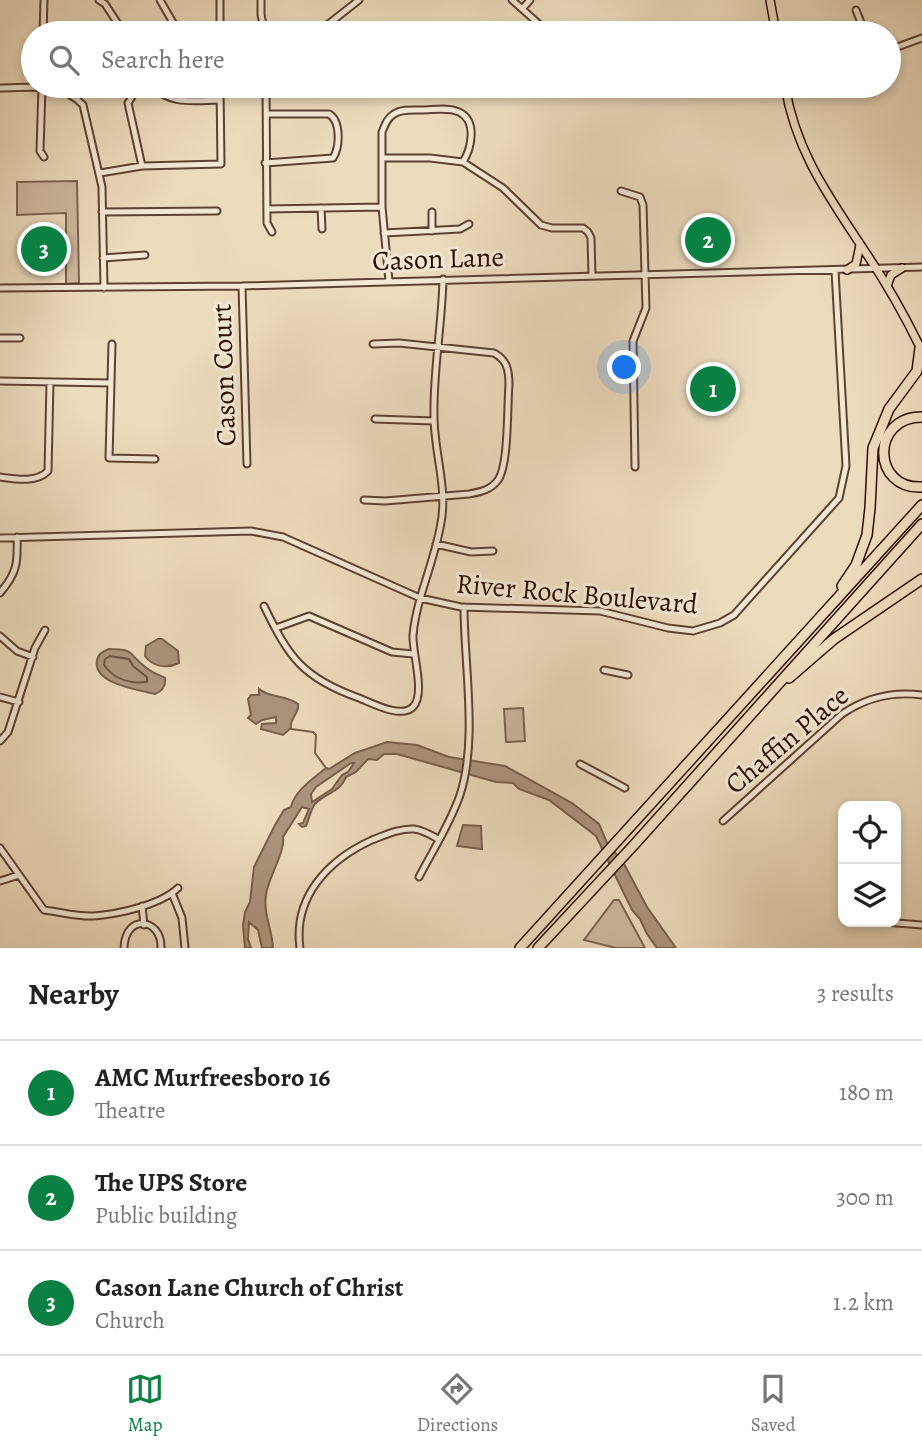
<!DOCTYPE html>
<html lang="en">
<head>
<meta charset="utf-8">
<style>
  :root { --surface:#fff; --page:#f6f6f6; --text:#222; --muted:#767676; --line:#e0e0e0; --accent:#0b8043 }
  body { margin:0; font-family:Alegreya,serif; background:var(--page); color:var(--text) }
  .controls { position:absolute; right:21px; bottom:21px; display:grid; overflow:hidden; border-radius:14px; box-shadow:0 4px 10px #0003 }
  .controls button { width:63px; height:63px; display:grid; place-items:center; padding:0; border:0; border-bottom:2px solid var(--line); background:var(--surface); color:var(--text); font:35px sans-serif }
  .you { position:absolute; left:625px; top:368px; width:24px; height:24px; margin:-18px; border:5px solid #fff; border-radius:50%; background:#1a73e8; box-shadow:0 0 0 10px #1a73e833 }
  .badge { display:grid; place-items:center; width:46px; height:46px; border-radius:50%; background:var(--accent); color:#fff; font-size:23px; font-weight:700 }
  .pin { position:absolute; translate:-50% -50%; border:4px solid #fff; box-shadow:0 2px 7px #0006 }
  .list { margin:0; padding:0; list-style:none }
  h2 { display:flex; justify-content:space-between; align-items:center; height:91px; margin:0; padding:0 28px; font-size:30px }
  h2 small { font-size:23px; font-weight:400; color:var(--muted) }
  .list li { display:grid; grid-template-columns:46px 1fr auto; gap:21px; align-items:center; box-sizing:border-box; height:105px; padding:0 28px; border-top:2px solid var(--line) }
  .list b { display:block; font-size:26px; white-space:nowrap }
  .list p { margin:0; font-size:23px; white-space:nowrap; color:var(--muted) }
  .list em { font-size:23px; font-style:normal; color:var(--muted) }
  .icon { flex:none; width:38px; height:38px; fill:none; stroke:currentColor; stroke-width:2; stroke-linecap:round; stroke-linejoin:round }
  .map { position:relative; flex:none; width:922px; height:948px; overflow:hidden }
  .search { position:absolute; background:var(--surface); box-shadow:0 4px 10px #0003; left:21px; right:21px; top:21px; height:77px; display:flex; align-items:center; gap:18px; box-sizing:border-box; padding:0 24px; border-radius:38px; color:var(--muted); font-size:26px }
  .sheet { height:406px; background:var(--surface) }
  nav { display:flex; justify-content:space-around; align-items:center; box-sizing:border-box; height:98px; border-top:2px solid var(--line); background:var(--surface); font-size:19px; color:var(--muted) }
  nav a { display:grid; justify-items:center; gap:4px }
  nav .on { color:var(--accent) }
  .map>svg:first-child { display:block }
</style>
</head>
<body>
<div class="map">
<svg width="922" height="948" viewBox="0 0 922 948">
  <rect width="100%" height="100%" fill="#ecdbbd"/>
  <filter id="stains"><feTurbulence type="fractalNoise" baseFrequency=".00286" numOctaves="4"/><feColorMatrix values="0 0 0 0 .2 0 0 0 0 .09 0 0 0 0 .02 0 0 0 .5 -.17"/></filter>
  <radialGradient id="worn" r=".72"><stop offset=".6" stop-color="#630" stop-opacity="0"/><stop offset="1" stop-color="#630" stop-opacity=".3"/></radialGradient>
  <path fill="#ccb89d" stroke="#7c6350" stroke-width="2" d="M 77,181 L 79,283 L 66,284 L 66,213 L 17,215 L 17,182 Z
    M 523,708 L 525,741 L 506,742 L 504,709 Z
    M 614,900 L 619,900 L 645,948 L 616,948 L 584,940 Z"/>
  <path fill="#ab957d" stroke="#795f4c" stroke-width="2" fill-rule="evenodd" d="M 158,639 L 162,639 L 178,651 L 179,663 C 167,669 153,667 145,656 L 146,646 Z
    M 109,649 C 134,649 128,653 144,666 C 150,672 157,674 165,678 C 166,686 163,691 155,694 C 140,690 92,684 97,660 C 98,654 103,651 109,649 Z
    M 259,689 C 269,698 286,695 298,704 C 300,713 289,719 291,728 L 283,735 L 261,729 L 262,724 L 276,723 L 276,717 L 262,720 L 256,724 L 248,718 L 251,715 L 248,699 L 251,695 L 259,695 Z
    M 387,742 L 417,745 L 449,757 L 505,766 L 572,803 L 599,824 L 607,843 L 623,862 L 647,907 L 676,948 L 657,948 L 647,934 L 640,919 L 632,910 L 596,836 L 549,800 L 519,789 L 513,783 L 496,782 L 397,754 L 384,754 L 377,760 L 368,759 L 356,772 L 346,777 C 340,793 325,793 315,804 C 311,809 309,819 306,826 L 302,827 L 299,824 L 303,823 L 309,809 L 302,807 L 283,837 C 286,849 269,877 266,894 C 263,913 272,929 273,948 L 262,948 L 258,930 L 249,922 L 248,939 L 251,948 L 245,948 L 243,925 L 245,912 L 250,902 L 254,867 L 275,825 L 284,810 L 291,807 C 295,790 313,779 326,768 L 329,769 L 355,753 ZM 351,763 L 354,763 L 348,772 L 342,775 L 332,789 L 312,802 L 311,794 L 316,787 Z
    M 463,825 L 481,826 L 482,849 L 457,846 Z"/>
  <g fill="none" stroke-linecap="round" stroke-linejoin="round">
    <path stroke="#6c5240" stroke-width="2" d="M 110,656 L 129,659 L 133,666 L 147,677 L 147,682 C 130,684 114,679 104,665 L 105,659 Z"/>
    <path stroke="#795f4c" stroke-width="2" d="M 291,729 L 313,732 L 316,735 L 315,753 L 326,768"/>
    <g stroke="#5d4131" stroke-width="9">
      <path id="minor" d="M 99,0 L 105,4 L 124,33
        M 160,0 L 179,33
        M 261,0 L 261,15 L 265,33
        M 512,0 L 549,33
        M 522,9 L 530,0
        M 856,10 L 865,33
        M 43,33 L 44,0
        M 220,33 L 220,0
        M 317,33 L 359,0
        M 889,50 L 922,38
        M 42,86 L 40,151 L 44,157
        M 139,86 L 128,103 L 142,166
        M 155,86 C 168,106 199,100 220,100
        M 266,86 L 267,223 L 272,232
        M 0,88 C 30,88 61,81 83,105 L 102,187 L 104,288
        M 382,158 L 430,158 L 463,162 L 503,188 L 541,225 L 552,228 L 583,228 L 588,232 L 591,238 L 592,276
        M 265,163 L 333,158 C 340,147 341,121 329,114 L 267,114
        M 100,173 L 142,166 L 221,164 L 220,86
        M 621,191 L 640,197 L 643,205 L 646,308 L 633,341 L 635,467
        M 321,208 L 322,229
        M 267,209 L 382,207
        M 102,212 L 217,211
        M 432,231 L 432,212
        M 384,233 L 460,229 L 469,224
        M 103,258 L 145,255
        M 389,281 L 382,207 L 382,132 C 385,125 387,118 394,114 C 401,109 413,110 421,110 C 433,110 449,107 459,112 C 478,121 471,149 463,162
        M 242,286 L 247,464
        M 0,288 L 242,286 L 922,267
        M 0,338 L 20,338
        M 112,344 L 109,458 L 155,459
        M 0,381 L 111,383
        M 375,419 L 434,421
        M 0,477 C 15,479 37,483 48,471 L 50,382
        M 364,500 L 385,501 L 469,494 C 480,492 491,490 498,480 C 509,464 507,406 509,385 C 509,370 507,360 494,353 L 399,343 L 373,344
        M 0,538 L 251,531 L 283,537 L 420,598 L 461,607 L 600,611 L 668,628 L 693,631 L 720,623 L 734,615 L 839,498 L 846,466 L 835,271
        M 436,544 L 471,552 L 493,551
        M 0,593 C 17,573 18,563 17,537
        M 264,606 C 289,658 303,678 359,698 C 372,703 401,719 413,707 C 426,694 412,653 413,635 C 417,594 437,557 442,516 C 446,483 434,450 434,416 C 433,371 442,325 443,279
        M 276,628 L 309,616 L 392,652 L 413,654
        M 0,636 L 17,651 L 33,657
        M 604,670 L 628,675
        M 0,697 L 19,702
        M 0,741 L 8,732 L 35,648 L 45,630
        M 580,764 L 625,788
        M 723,821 L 842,714 C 867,697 892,691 922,695
        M 0,848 L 44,910 C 61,912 78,917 94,916 C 119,914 160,905 178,888
        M 419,877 C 433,850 450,824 460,795 C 478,740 464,665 464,607
        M 0,881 L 19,875
        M 172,893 L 182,918 L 185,948
        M 142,906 L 144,925
        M 884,922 L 922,925
        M 124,948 C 125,913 162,918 161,948
        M 300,948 C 293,897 328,860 372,840 C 385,835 400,828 414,829 C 423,830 431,835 438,839"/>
    </g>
    <g stroke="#2d0e02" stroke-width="10">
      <path id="major" d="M 770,0 L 776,33
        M 785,86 C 796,153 830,198 866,253 C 887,284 906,318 922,351
        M 847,270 L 856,264 L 860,245
        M 887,286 L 891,275 L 902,268"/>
    </g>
    <g stroke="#2d0e02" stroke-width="12">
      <path id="highway" d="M 922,417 C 870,417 872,490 922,487
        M 842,586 L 856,565 L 867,535 L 870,508 L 873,448 L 889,409 L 917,371 L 920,348
        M 789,678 L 834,639 L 922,579
        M 520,948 L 922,505
        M 538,948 L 633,846 L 922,524"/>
    </g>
    <use href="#minor" stroke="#f3e8d4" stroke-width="5"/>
    <use href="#major" stroke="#ecdbbd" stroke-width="7"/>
    <use href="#highway" stroke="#ecdbbd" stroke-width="9"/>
  </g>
  <g text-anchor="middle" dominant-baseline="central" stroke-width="6" stroke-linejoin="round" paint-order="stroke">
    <g font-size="28" fill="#2d0e02" stroke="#f3e8d4">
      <text transform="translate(438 259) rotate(-2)">Cason Lane</text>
      <text transform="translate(224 375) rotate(-92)">Cason Court</text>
      <text transform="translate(577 594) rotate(5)">River Rock Boulevard</text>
      <text transform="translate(787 740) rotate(-40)">Chaffin Place</text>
    </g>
  </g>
  <rect width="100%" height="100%" filter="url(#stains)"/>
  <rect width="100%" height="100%" fill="url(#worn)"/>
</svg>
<div class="controls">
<button><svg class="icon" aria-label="locate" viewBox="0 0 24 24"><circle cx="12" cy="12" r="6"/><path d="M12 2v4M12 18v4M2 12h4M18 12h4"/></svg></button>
<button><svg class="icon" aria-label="layers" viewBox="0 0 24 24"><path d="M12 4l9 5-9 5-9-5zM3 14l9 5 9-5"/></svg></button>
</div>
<div class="you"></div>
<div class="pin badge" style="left:713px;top:389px">1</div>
<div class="pin badge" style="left:708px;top:240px">2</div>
<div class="pin badge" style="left:44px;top:249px">3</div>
<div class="search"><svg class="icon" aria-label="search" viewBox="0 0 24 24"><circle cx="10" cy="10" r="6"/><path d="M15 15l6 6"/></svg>Search here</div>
</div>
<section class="sheet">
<h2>Nearby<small>3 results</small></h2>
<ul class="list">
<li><span class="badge">1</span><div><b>AMC Murfreesboro 16</b><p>Theatre</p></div><em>180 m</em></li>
<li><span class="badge">2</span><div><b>The UPS Store</b><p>Public building</p></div><em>300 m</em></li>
<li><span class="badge">3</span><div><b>Cason Lane Church of Christ</b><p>Church</p></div><em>1.2 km</em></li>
</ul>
</section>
<nav>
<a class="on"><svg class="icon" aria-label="map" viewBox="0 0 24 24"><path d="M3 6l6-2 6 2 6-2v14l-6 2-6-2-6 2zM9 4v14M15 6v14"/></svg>Map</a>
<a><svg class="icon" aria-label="directions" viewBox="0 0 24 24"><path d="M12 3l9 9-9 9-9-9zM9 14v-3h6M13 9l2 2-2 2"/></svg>Directions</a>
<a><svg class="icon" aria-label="saved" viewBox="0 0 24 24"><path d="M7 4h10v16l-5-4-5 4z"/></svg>Saved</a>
</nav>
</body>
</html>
